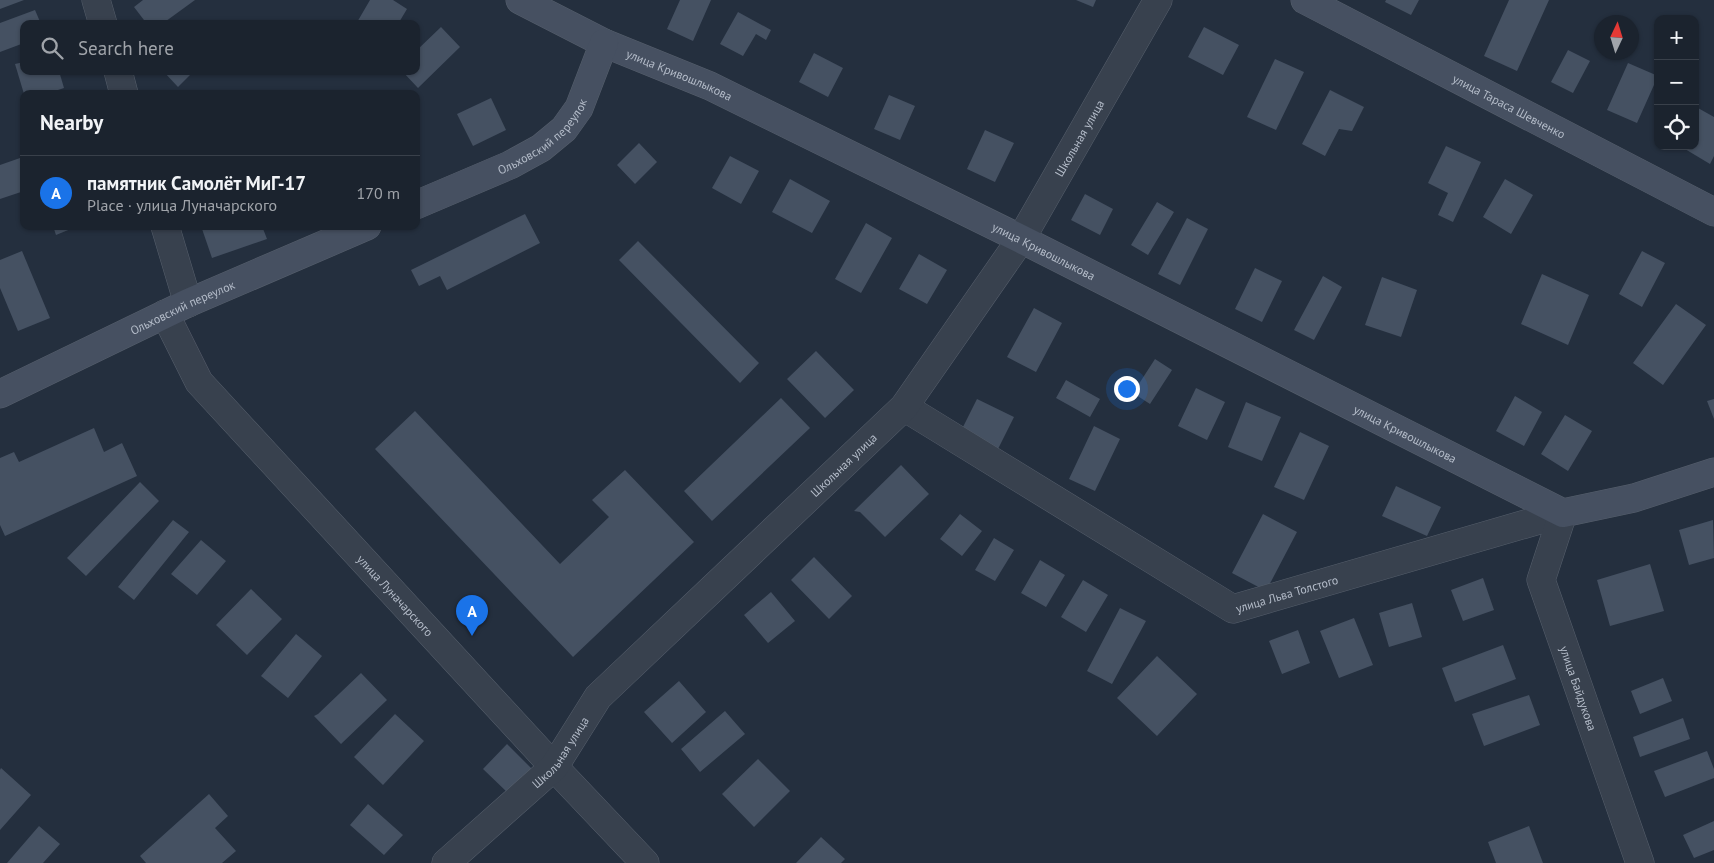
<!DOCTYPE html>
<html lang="en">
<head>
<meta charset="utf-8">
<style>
  :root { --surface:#1b232e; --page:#242b36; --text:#f1f3f6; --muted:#a0a4aa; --line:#39404a; --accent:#1a73e8 }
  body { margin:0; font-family:"PT Sans",sans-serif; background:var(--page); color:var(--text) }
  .controls { position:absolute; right:15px; top:15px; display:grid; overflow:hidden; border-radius:10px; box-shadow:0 1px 4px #0004 }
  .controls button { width:45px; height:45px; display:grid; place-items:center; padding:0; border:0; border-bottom:1px solid var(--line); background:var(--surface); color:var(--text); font:25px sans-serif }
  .compass { position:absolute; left:1594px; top:15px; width:45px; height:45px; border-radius:50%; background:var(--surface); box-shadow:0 1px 4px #0004; rotate:4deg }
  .you { position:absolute; left:1126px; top:388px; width:18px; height:18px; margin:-12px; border:4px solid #fff; border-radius:50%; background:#1a73e8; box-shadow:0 0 0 8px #1a73e833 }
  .badge { display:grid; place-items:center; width:32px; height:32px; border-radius:50%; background:var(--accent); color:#fff; font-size:16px; font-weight:700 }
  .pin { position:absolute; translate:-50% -41px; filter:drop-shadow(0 1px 2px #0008) }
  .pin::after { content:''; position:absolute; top:26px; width:18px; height:15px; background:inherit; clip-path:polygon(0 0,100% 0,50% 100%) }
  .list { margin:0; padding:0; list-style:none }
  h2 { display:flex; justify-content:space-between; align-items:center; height:65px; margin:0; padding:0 20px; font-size:21px }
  h2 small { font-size:16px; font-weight:400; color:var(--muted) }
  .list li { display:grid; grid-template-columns:32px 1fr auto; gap:15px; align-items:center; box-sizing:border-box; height:75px; padding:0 20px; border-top:1px solid var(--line) }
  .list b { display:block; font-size:19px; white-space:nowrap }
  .list p { margin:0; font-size:16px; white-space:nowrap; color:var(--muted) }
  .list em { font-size:16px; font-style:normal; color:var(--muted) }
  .icon { flex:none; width:28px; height:28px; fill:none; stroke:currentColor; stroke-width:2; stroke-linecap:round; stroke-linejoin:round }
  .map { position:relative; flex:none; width:1714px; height:863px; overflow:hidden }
  .search { position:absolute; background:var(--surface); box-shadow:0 1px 4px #0004; left:20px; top:20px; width:400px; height:55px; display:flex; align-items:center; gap:12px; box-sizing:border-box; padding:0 18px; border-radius:10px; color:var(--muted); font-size:19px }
  .panel { position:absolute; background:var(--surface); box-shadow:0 1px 4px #0004; left:20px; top:90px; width:400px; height:140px; border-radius:10px }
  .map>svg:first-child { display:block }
</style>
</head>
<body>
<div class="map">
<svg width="1714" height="863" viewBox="0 0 1714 863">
  <rect width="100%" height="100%" fill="#242f3e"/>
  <path fill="#455162" d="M 0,0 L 24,0 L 0,9 Z
    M 143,0 L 195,0 L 162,24 L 147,24 L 134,7 Z
    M 370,0 L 393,0 L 407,9 L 398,24 L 356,24 Z
    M 680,0 L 711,0 L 693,41 L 667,29 Z
    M 1076,0 L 1096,0 L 1093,7 Z
    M 1386,0 L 1419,0 L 1411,15 L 1385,2 Z
    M 1509,0 L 1549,0 L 1517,71 L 1484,56 Z
    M 35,10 L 41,24 L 24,24 L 24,43 L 0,52 L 0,23 Z
    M 738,12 L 771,30 L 766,40 L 756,34 L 743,56 L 720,44 Z
    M 441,27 L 460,47 L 418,88 L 402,71 L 416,71 L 416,51 Z
    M 1204,27 L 1239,45 L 1223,75 L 1188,57 Z
    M 1568,50 L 1590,61 L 1573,93 L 1551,82 Z
    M 814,53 L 843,68 L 828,97 L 799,82 Z
    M 1275,59 L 1304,72 L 1276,130 L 1247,117 Z
    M 24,62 L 24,71 L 59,71 L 64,88 L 46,94 L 24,94 L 15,64 Z
    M 1628,63 L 1658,76 L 1637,123 L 1607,110 Z
    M 163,71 L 194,71 L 178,87 Z
    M 1330,90 L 1364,107 L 1352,131 L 1339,129 L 1325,156 L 1302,144 Z
    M 889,95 L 915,106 L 900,140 L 874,129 Z
    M 491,98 L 506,130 L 473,146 L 457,114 Z
    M 1698,108 L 1714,117 L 1714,156 L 1710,164 L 1680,146 L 1695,146 L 1695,113 Z
    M 985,130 L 1014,143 L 995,182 L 967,169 Z
    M 639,143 L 657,162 L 635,184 L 617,165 Z
    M 1446,146 L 1481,162 L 1453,222 L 1438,215 L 1448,193 L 1428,183 Z
    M 730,156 L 759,171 L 741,204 L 712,188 Z
    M 20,158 L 24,170 L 24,191 L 0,199 L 0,165 Z
    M 790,179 L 830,201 L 812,233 L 772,212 Z
    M 1505,179 L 1533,195 L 1511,234 L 1483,217 Z
    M 1085,194 L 1113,209 L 1100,235 L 1071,220 Z
    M 1157,202 L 1174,212 L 1148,255 L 1131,245 Z
    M 525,214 L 540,243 L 447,290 L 440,276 L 419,286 L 411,270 Z
    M 1187,218 L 1208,229 L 1180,285 L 1158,274 Z
    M 866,223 L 892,238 L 861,293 L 835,279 Z
    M 53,226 L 78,226 L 56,235 Z
    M 201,226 L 262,226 L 267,239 L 212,258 Z
    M 638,241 L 759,363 L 740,383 L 619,260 Z
    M 22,251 L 50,318 L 18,331 L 0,288 L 0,260 Z
    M 1642,251 L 1665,263 L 1642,307 L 1619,294 Z
    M 919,254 L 947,270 L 927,304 L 899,289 Z
    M 1255,268 L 1282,281 L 1262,322 L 1235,309 Z
    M 1542,274 L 1589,295 L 1568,345 L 1521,324 Z
    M 1323,276 L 1342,287 L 1314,340 L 1294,330 Z
    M 1382,277 L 1417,290 L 1401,337 L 1365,325 Z
    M 1676,304 L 1706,325 L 1663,385 L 1633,363 Z
    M 1034,308 L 1062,323 L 1036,372 L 1007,357 Z
    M 816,351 L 854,390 L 825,418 L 787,379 Z
    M 1155,359 L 1172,370 L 1150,404 L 1133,393 Z
    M 1066,380 L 1100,399 L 1090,417 L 1056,398 Z
    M 1196,388 L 1225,402 L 1207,440 L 1178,426 Z
    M 1515,396 L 1542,412 L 1524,446 L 1496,431 Z
    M 781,398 L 810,428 L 712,521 L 684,491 Z
    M 977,399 L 1014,417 L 998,449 L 961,431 Z
    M 1714,399 L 1714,419 L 1707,401 Z
    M 1246,402 L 1281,417 L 1262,461 L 1228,447 Z
    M 415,411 L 560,564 L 609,517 L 592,500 L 625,470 L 694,542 L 573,657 L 375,449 Z
    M 1565,415 L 1592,431 L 1568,471 L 1541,454 Z
    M 1094,426 L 1120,439 L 1095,491 L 1069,479 Z
    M 94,428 L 104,452 L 122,443 L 137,476 L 5,536 L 0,525 L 0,458 L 14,452 L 19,462 Z
    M 1300,432 L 1329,446 L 1304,500 L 1274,487 Z
    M 901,465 L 929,494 L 885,537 L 860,512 L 854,511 Z
    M 140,482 L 159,501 L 86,576 L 67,558 Z
    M 1396,486 L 1441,507 L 1427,536 L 1382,516 Z
    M 960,514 L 982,531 L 962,556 L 940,539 Z
    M 1263,514 L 1297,532 L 1266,591 L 1232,573 Z
    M 173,520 L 189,532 L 134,600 L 118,587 Z
    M 1713,520 L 1714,558 L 1689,565 L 1679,530 Z
    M 994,538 L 1014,550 L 995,581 L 975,570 Z
    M 201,540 L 226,561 L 197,595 L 171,574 Z
    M 814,557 L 852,596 L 829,619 L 791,580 Z
    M 1040,560 L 1065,575 L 1046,607 L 1021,593 Z
    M 1650,564 L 1664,611 L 1610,626 L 1597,580 Z
    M 1483,578 L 1494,610 L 1463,621 L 1451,590 Z
    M 1083,580 L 1108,595 L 1086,632 L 1061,617 Z
    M 251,589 L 282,619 L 247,655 L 216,625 Z
    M 771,592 L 795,621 L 768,643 L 744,615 Z
    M 1412,603 L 1422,637 L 1389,647 L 1379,613 Z
    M 1120,608 L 1146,621 L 1112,684 L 1087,671 Z
    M 1354,618 L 1373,665 L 1339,678 L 1320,631 Z
    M 1298,630 L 1310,663 L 1282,674 L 1269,641 Z
    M 296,634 L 322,656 L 288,698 L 261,676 Z
    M 1503,645 L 1516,679 L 1455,702 L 1442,668 Z
    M 1157,656 L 1197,694 L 1157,736 L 1117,698 Z
    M 361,673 L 387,700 L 341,744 L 314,716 L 318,714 Z
    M 1663,678 L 1672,701 L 1640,714 L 1631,691 Z
    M 679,681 L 706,712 L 672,743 L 644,712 Z
    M 1529,695 L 1540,725 L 1484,746 L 1472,714 Z
    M 725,711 L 745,734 L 700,772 L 681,749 Z
    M 395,714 L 424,741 L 383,785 L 354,757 Z
    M 1683,718 L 1690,739 L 1640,757 L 1633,737 Z
    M 507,744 L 533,770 L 509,794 L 483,769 Z
    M 1707,751 L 1714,769 L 1714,778 L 1665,797 L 1654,771 Z
    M 758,759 L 790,791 L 754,827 L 722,794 Z
    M 1,768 L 31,795 L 0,830 L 0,770 Z
    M 209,794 L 228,816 L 215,828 L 236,851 L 222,863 L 146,863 L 140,856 Z
    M 368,804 L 403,835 L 384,855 L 350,825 Z
    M 1714,821 L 1714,850 L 1694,858 L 1683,835 Z
    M 39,826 L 60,844 L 43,863 L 7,863 Z
    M 1529,826 L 1543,863 L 1496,863 L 1488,842 Z
    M 821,837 L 845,859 L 841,863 L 796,863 Z"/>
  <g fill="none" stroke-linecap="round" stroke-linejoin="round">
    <g stroke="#565f6c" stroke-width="29">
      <g id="street">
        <path d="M 96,0 L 103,24"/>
        <path d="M 118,71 L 124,94"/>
        <path d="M 165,226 L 188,303"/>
        <path id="s1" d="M 165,314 L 199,382 L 554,767 L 645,863"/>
        <path id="s2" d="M 904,407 L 1233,609 L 1563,513"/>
        <path id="s3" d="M 1563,513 L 1541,580 L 1640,863"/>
        <path id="s4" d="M 446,863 L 554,767 L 598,697 L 904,407 L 1021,239 L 1158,0"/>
      </g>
    </g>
    <g stroke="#565f6c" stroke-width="29">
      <g id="secondary">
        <path id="s5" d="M 520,0 L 604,43 L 710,86 L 1021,239 L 1563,513 L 1634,498 L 1714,472"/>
        <path id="s6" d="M 1305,0 L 1714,212"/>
        <path id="s7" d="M 416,205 L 510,165 L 541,148 L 564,129 L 579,108 L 604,43"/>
        <path id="s8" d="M 0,394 L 188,303 L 367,226"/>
      </g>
    </g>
    <use href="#street" stroke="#38414e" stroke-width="28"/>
    <use href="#secondary" stroke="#465061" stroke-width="28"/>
  </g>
  <g text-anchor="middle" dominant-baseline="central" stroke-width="4" stroke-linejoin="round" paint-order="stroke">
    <g font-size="12" fill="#b4bcc9" stroke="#1d2633">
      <text stroke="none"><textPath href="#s5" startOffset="176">улица Кривошлыкова</textPath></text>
      <text stroke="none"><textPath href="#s6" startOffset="230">улица Тараса Шевченко</textPath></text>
      <text stroke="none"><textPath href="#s7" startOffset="146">Ольховский переулок</textPath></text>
      <text stroke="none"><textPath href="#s4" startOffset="970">Школьная улица</textPath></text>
      <text stroke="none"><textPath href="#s5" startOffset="581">улица Кривошлыкова</textPath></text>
      <text stroke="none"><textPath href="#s8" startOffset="202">Ольховский переулок</textPath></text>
      <text stroke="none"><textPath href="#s5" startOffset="986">улица Кривошлыкова</textPath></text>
      <text stroke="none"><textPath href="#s4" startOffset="565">Школьная улица</textPath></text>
      <text stroke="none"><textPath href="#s2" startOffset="442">улица Льва Толстого</textPath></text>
      <text stroke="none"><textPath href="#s1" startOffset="366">улица Луначарского</textPath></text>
      <text stroke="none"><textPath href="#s3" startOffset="185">улица Байдукова</textPath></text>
      <text stroke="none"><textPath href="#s4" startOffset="160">Школьная улица</textPath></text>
    </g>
  </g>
</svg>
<div class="controls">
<button>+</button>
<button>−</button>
<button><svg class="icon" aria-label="locate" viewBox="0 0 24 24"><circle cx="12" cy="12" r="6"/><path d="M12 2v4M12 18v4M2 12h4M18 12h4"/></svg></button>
</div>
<svg class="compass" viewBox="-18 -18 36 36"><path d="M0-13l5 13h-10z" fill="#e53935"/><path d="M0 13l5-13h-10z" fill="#a0a4aa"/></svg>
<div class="you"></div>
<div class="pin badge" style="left:472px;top:636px">A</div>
<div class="search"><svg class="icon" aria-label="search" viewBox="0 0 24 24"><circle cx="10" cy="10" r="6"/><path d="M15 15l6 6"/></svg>Search here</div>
<section class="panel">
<h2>Nearby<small></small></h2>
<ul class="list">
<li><span class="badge">A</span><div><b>памятник Самолёт МиГ-17</b><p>Place · улица Луначарского</p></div><em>170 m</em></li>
</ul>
</section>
</div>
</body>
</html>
